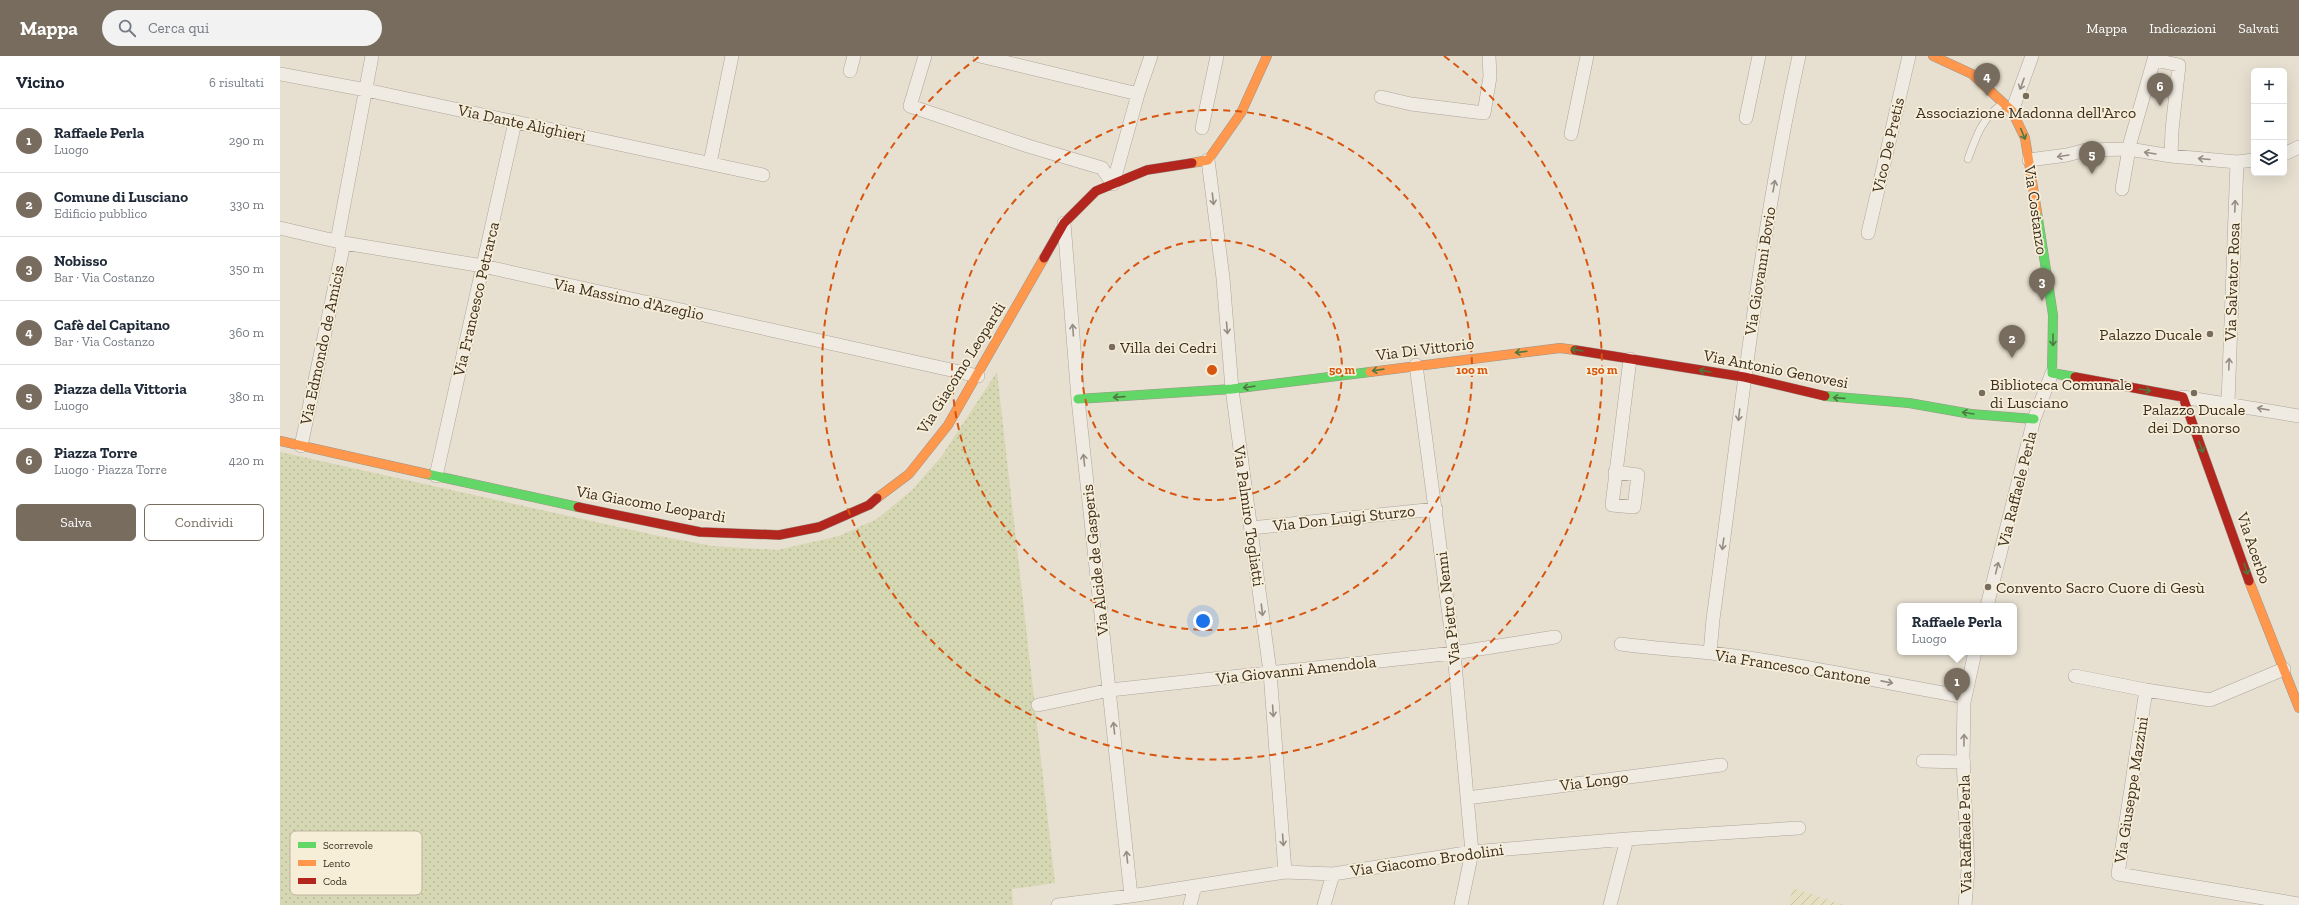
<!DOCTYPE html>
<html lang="it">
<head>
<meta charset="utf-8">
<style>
  :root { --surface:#fff; --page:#f2f2f3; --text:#1f2937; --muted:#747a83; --line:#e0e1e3; --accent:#786c5e }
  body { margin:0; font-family:"Zilla Slab",serif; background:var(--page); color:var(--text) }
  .controls { position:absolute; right:12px; top:12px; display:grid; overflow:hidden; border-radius:6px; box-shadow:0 4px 16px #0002 }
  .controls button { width:36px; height:36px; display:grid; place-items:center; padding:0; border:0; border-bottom:1px solid var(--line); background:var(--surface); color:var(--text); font:20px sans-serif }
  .you { position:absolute; left:923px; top:565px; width:14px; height:14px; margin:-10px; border:3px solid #fff; border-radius:50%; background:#1a73e8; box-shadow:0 0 0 6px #1a73e833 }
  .badge { display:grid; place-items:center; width:26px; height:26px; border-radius:50%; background:var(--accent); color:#fff; font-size:13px; font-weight:700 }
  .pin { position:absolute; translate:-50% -33px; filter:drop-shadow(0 1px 2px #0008) }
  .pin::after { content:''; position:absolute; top:21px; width:14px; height:12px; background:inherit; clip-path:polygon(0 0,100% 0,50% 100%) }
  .popup { position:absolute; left:1617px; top:547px; width:120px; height:52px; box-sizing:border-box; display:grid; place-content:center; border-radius:6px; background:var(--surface); filter:drop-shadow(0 1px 3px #0005); font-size:13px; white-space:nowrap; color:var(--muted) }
  .popup b { font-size:15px; color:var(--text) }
  .popup::after { content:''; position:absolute; left:50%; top:100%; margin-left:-8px; border:8px solid transparent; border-top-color:var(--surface) }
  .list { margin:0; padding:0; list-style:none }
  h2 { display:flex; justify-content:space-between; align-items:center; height:52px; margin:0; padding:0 16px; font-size:17px }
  h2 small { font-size:13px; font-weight:400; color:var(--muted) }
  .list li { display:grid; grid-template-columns:26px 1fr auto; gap:12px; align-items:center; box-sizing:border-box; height:64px; padding:0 16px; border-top:1px solid var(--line) }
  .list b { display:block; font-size:15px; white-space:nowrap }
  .list p { margin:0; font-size:13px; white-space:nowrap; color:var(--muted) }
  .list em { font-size:13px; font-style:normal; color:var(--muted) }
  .actions { display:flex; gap:8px; padding:12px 16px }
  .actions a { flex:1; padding:9px 0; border:1px solid var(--accent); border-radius:6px; text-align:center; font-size:14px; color:var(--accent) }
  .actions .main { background:var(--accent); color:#fff }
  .icon { flex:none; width:22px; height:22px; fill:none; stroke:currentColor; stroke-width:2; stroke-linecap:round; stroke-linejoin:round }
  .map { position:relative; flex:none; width:2019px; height:849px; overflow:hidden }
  header { display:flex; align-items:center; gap:24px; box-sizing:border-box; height:56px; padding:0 20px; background:var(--accent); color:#fff }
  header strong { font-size:19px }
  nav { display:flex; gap:22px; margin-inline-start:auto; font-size:14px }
  .search { width:280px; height:36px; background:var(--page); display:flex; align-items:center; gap:10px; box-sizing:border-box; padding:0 14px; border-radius:22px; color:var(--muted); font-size:15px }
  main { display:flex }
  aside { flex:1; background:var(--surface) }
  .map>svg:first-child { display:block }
</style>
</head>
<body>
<header>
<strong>Mappa</strong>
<div class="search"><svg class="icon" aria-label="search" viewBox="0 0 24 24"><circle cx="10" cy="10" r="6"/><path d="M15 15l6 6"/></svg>Cerca qui</div>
<nav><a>Mappa</a><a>Indicazioni</a><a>Salvati</a></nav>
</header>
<main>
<aside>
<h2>Vicino<small>6 risultati</small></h2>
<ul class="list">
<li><span class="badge">1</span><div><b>Raffaele Perla</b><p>Luogo</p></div><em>290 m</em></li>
<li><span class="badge">2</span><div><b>Comune di Lusciano</b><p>Edificio pubblico</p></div><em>330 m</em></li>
<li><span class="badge">3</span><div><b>Nobisso</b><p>Bar · Via Costanzo</p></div><em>350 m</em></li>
<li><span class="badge">4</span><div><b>Cafè del Capitano</b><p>Bar · Via Costanzo</p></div><em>360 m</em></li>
<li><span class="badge">5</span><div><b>Piazza della Vittoria</b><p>Luogo</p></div><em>380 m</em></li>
<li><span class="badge">6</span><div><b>Piazza Torre</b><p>Luogo · Piazza Torre</p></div><em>420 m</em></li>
</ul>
<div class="actions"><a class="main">Salva</a><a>Condividi</a></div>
</aside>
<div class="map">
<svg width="2019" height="849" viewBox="0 0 2019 849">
  <defs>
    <pattern id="farmland-furrows" width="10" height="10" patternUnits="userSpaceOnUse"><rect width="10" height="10" fill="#e6dfc2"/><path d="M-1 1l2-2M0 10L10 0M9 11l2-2" fill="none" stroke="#c6c0a6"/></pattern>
    <pattern id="grass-dots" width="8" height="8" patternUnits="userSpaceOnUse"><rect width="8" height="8" fill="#d6d7b3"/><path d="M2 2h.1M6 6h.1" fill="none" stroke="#b9b99a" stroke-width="1.8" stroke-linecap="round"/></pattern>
  </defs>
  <rect width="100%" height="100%" fill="#e7e0d1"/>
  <path fill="url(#farmland-furrows)" d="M 1513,832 L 1564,849 L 1508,849 Z"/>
  <path fill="url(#grass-dots)" d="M 717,316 L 775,827 L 732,833 L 733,849 L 0,849 L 0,396 L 379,480 L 433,490 L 497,494 L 559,480 L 597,463 L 631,435 L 661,401 Z"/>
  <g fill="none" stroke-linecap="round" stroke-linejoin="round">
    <g stroke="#ada599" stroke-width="8">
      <path id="lane" d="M 1688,103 C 1696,81 1702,62 1722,48"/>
    </g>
    <g stroke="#ada599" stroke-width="14">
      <path id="street" d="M 645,0 L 630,50 L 748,90 L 822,112 L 833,128
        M 700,0 L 858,38 L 833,128
        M 1874,4 L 1899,9 L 1892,74 L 1891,100
        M 570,15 L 574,0
        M 0,18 L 86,34 L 483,119
        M 858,38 L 871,0
        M 1101,41 L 1131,48 L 1204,57 L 1210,21 L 1209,0
        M 1732,55 L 1752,0
        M 1466,62 L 1479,0
        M 922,72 L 937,0
        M 1291,78 L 1307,0
        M 2004,98 L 2019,91
        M 928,104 L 943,222 L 952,333 L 990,616 L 1005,816
        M 1749,104 L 1787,99 L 1806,94 L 1849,93 L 1891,100 L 1957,106 L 1974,104
        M 430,107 L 452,0
        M 1842,133 L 1850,87 L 1875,0
        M 784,167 L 798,343 L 851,840
        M 0,172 L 64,187 L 203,210 L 698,320
        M 1588,177 L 1629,0
        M 57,185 L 92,0
        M 1136,309 L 1174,597 L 1192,796 L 1181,849
        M 1903,341 L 2019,360
        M 1948,347 L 1957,106
        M 21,390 L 64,187
        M 1335,416 L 1358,419 L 1354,451 L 1332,449 L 1350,303
        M 156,420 L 235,66
        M 971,472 L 1156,453
        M 1707,550 L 1754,363 L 1772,317
        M 1341,588 C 1371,592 1401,594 1431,597 C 1516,607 1600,626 1685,641
        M 1430,597 L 1433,563 C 1459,375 1478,186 1519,0
        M 2004,613 L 1930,644 L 1866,634 L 1838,818 L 2019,848
        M 1795,620 L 1866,634
        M 758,649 L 830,634 L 1174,597 L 1275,581
        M 1643,705 L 1684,706
        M 1187,742 L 1441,709
        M 778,849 L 851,840 L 1005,816 L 1053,818 L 1192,796 L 1347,783 L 1519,772
        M 910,849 L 915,830
        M 1044,849 L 1053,818
        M 1330,849 L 1347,783
        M 1685,849 L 1688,814 L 1683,702 L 1684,646 L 1695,596"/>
    </g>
    <g stroke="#9c958a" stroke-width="10">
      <path id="fast" d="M 1757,156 L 1773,259 L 1772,317 L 1795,321
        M 1545,340 L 1629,347 L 1691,358 L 1754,363
        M 798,343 L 952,333 L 1090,316
        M 147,418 L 298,451"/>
    </g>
    <g stroke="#9c958a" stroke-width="10">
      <path id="slow" d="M 1653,0 L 1692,18 L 1732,55 L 1745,82 L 1757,156
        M 912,107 L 928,104 L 961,57 L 987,0
        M 1090,316 L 1280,292 L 1295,294
        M 0,385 L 147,418
        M 597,442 L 629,418 L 668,369 L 764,202
        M 1969,525 L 2019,652"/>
    </g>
    <g stroke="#9c958a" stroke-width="10">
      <path id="jam" d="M 764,202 L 784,167 L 816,135 L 867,114 L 912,107
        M 1295,294 L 1464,321 L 1545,340
        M 1795,321 L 1903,341 L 1969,525
        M 298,451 L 420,476 L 499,479 L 539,471 L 589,449 L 597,442"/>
    </g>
    <use href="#lane" stroke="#efebe3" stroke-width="7"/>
    <use href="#street" stroke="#efebe3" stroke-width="13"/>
    <use href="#fast" stroke="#63d668" stroke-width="9"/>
    <use href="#slow" stroke="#ff974d" stroke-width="9"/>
    <use href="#jam" stroke="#b3261e" stroke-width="9"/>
  </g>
  <defs><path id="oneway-shaft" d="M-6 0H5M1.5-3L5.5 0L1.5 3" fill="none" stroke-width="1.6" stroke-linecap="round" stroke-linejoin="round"/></defs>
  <g stroke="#968c82">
    <use href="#oneway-shaft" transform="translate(1742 28) rotate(110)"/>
    <use href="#oneway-shaft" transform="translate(1870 97) rotate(-171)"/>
    <use href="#oneway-shaft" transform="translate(1783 100) rotate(171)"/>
    <use href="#oneway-shaft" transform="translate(1924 103) rotate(-175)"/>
    <use href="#oneway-shaft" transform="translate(1494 130) rotate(-80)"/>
    <use href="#oneway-shaft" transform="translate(933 143) rotate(83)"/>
    <use href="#oneway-shaft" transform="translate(1955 150) rotate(-88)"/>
    <use href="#oneway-shaft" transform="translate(947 272) rotate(85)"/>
    <use href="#oneway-shaft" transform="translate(793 274) rotate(-94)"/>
    <use href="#oneway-shaft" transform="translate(1949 308) rotate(-88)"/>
    <use href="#oneway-shaft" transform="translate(1983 353) rotate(-170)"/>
    <use href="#oneway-shaft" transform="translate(1459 359) rotate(97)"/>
    <use href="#oneway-shaft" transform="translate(804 404) rotate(-96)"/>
    <use href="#oneway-shaft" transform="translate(1443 488) rotate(98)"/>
    <use href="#oneway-shaft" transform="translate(1717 512) rotate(-76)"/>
    <use href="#oneway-shaft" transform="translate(982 554) rotate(83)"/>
    <use href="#oneway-shaft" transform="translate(1607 626) rotate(11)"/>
    <use href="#oneway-shaft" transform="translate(993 655) rotate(86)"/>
    <use href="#oneway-shaft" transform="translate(834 672) rotate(-96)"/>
    <use href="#oneway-shaft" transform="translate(1684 684) rotate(-89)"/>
    <use href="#oneway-shaft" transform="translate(1003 784) rotate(86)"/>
    <use href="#oneway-shaft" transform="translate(847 801) rotate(-96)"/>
  </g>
  <g stroke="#4e7a40">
    <use href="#oneway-shaft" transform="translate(1743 78) rotate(67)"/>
    <use href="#oneway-shaft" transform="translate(1773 284) rotate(90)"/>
    <use href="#oneway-shaft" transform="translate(1297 294) rotate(-170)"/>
    <use href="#oneway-shaft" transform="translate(1241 296) rotate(173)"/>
    <use href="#oneway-shaft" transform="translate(1098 314) rotate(172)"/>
    <use href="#oneway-shaft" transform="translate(1425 315) rotate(-171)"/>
    <use href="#oneway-shaft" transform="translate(969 331) rotate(172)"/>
    <use href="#oneway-shaft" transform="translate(1865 334) rotate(10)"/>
    <use href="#oneway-shaft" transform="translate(839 341) rotate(176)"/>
    <use href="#oneway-shaft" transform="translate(1559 342) rotate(-176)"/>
    <use href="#oneway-shaft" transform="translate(1688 357) rotate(-171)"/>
    <use href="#oneway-shaft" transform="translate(1921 391) rotate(69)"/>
    <use href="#oneway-shaft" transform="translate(1966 513) rotate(71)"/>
  </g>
  <g fill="none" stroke="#d7550e" stroke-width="2" stroke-dasharray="7 5">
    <circle cx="932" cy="314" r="130"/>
    <circle cx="932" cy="314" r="260"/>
    <path d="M1164 0A390 390 0 1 1 700 0"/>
  </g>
  <g fill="#786c5e" stroke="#f7eed8" stroke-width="1.5">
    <circle cx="1746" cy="40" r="4"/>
    <circle cx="1930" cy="278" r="4"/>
    <circle cx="832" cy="291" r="4"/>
    <circle cx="1702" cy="337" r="4"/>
    <circle cx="1914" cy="337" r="4"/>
    <circle cx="1708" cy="531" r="4"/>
  </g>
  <g text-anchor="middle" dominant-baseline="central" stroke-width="3.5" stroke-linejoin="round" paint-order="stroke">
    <g font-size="16" fill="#3d2e20" stroke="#f7eed8" text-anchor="start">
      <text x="1746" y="56" text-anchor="middle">Associazione Madonna dell'Arco</text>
      <text x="1922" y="278" text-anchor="end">Palazzo Ducale</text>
      <text x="840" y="291">Villa dei Cedri</text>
      <text x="1710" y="328">Biblioteca Comunale<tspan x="1710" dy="18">di Lusciano</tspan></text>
      <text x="1914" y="353" text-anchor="middle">Palazzo Ducale<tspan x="1914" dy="18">dei Donnorso</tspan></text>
      <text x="1716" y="531">Convento Sacro Cuore di Gesù</text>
    </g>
    <g font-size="16" fill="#3d2e20" stroke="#f7eed8">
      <text transform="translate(242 67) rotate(12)">Via Dante Alighieri</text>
      <text transform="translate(1608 89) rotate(-77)">Vico De Pretis</text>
      <text transform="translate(1756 154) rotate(82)">Via Costanzo</text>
      <text transform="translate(1480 215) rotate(-81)">Via Giovanni Bovio</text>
      <text transform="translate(1952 226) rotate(-88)">Via Salvator Rosa</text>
      <text transform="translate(196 243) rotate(-77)">Via Francesco Petrarca</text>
      <text transform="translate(349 243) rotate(12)">Via Massimo d'Azeglio</text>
      <text transform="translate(42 289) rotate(-78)">Via Edmondo de Amicis</text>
      <text transform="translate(1145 293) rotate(-7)">Via Di Vittorio</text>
      <text transform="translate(681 312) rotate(-58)">Via Giacomo Leopardi</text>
      <text transform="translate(1496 313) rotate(11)">Via Antonio Genovesi</text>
      <text transform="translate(1737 433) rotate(-76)">Via Raffaele Perla</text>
      <text transform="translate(371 448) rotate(10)">Via Giacomo Leopardi</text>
      <text transform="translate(969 460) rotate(82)">Via Palmiro Togliatti</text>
      <text transform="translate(1064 462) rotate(-6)">Via Don Luigi Sturzo</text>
      <text transform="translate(1974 492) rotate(71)">Via Acerbo</text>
      <text transform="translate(815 504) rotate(-96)">Via Alcide de Gasperis</text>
      <text transform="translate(1168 552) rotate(-97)">Via Pietro Nenni</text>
      <text transform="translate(1513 611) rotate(9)">Via Francesco Cantone</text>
      <text transform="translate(1016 614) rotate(-6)">Via Giovanni Amendola</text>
      <text transform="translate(1314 725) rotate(-7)">Via Longo</text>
      <text transform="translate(1851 734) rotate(-81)">Via Giuseppe Mazzini</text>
      <text transform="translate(1685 778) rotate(-91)">Via Raffaele Perla</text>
      <text transform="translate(1147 804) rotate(-8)">Via Giacomo Brodolini</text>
    </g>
  </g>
  <rect x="10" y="775" width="132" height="64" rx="6" fill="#f7eed8" stroke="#bfb4a1" stroke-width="1"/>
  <rect x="18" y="786" width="18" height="6" fill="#63d668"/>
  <rect x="18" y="804" width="18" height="6" fill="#ff974d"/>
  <rect x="18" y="822" width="18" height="6" fill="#b3261e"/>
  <g font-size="11" fill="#3d2e20">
    <text x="43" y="793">Scorrevole</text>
    <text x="43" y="811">Lento</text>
    <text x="43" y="829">Coda</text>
  </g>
  <circle cx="932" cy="314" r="6" fill="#d7550e" stroke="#f7eed8" stroke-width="2"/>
  <g font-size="12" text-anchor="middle" font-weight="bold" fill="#d7550e" stroke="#f7eed8" stroke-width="3.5" stroke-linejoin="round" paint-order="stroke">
    <text x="1062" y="318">50 m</text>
    <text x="1192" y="318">100 m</text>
    <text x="1322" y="318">150 m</text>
  </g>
</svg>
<div class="controls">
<button>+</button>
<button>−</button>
<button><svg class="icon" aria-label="layers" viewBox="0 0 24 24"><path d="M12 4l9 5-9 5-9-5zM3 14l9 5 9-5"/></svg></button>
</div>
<div class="you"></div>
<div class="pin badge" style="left:1677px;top:645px">1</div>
<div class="popup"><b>Raffaele Perla</b>Luogo</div>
<div class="pin badge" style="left:1732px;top:302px">2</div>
<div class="pin badge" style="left:1762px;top:245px">3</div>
<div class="pin badge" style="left:1707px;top:40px">4</div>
<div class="pin badge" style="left:1812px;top:118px">5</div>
<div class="pin badge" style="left:1880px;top:50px">6</div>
</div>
</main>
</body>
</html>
